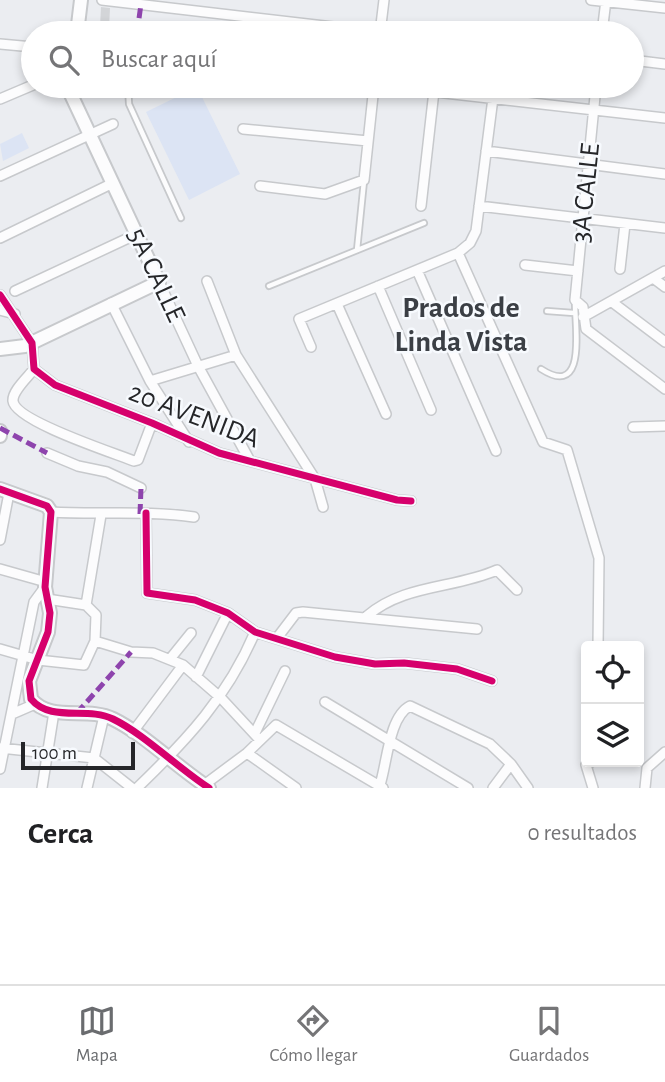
<!DOCTYPE html>
<html lang="es">
<head>
<meta charset="utf-8">
<style>
  :root { --surface:#fff; --page:#f6f6f6; --text:#202124; --muted:#757577; --line:#e0e0e0; --accent:#6a6c6f }
  body { margin:0; font-family:"Alegreya Sans",sans-serif; background:var(--page); color:var(--text) }
  .controls { position:absolute; right:21px; bottom:21px; display:grid; overflow:hidden; border-radius:7px; box-shadow:0 4px 10px #0003 }
  .controls button { width:63px; height:63px; display:grid; place-items:center; padding:0; border:0; border-bottom:2px solid var(--line); background:var(--surface); color:var(--text); font:35px sans-serif }
  .scale { position:absolute; left:21px; bottom:18px; width:114px; box-sizing:border-box; padding-left:7px; border:4px solid #252629; border-top:0; font-size:19px; line-height:24px; white-space:nowrap; color:#252629; -webkit-text-stroke:5px #f7fafe; paint-order:stroke }
  .list { margin:0; padding:0; list-style:none }
  h2 { display:flex; justify-content:space-between; align-items:center; height:91px; margin:0; padding:0 28px; font-size:30px }
  h2 small { font-size:23px; font-weight:400; color:var(--muted) }
  .icon { flex:none; width:38px; height:38px; fill:none; stroke:currentColor; stroke-width:2; stroke-linecap:round; stroke-linejoin:round }
  .map { position:relative; flex:none; width:665px; height:788px; overflow:hidden }
  .search { position:absolute; background:var(--surface); box-shadow:0 4px 10px #0003; left:21px; right:21px; top:21px; height:77px; display:flex; align-items:center; gap:18px; box-sizing:border-box; padding:0 24px; border-radius:38px; color:var(--muted); font-size:26px }
  .sheet { height:196px; background:var(--surface) }
  nav { display:flex; justify-content:space-around; align-items:center; box-sizing:border-box; height:98px; border-top:2px solid var(--line); background:var(--surface); font-size:19px; color:var(--muted) }
  nav a { display:grid; justify-items:center; gap:4px }
  nav .on { color:var(--accent) }
  .map>svg:first-child { display:block }
</style>
</head>
<body>
<div class="map">
<svg width="665" height="788" viewBox="0 0 665 788">
  <rect width="100%" height="100%" fill="#ebedf1"/>
  <path fill="#dce4f4" d="M 197,87 L 240,174 L 189,200 L 146,112 Z
    M 22,133 L 29,148 L 3,161 L 0,144 Z"/>
  <path fill="#d3d5d8" d="M 101,7 L 110,8 L 109,28 L 100,27 Z"/>
  <g fill="none" stroke-linecap="round" stroke-linejoin="round">
    <g stroke="#c7c9cc" stroke-width="8">
      <path id="lane" d="M 128,86 L 129,104 L 181,218
        M 357,250 L 364,181
        M 269,286 L 424,223
        M 547,311 L 574,313
        M 541,369 C 589,400 574,323 575,300"/>
    </g>
    <g stroke="#c7c9cc" stroke-width="12">
      <path id="street" d="M 102,0 L 385,33
        M 591,0 L 665,8
        M 380,33 L 384,0
        M 602,33 L 606,0
        M 0,44 L 33,47
        M 632,60 L 665,64
        M 383,86 L 665,118
        M 596,86 L 575,300 L 583,307 L 586,329 L 665,389
        M 0,99 L 33,85
        M 243,129 L 368,141
        M 486,151 L 665,174
        M 0,176 L 113,124
        M 260,186 L 325,194 L 364,180 L 374,86
        M 421,206 L 434,91
        M 479,206 L 665,228
        M 0,238 L 113,183
        M 458,253 L 543,442 L 567,450 L 599,558 L 598,646
        M 525,265 L 578,271
        M 620,269 L 625,224
        M 417,270 L 496,451
        M 653,278 L 665,287
        M 207,281 L 236,355 L 315,479 L 323,507
        M 159,282 L 198,366 L 250,461
        M 378,286 L 431,410
        M 15,291 L 137,234
        M 0,295 L 32,343 L 34,369 L 55,385 L 152,423 L 219,453 L 397,500 L 411,501
        M 612,302 L 665,342
        M 111,303 L 150,381 L 189,442
        M 337,304 L 386,414
        M 0,310 L 15,314
        M 583,317 L 665,271
        M 311,347 L 299,319 L 458,253 L 470,243 L 476,231 L 493,98
        M 34,369 C 28,377 12,391 13,401 C 15,421 114,453 134,461 L 138,460 L 152,423
        M 150,381 L 236,355
        M 633,427 L 665,426
        M 47,453 L 78,466 L 107,472 L 141,488
        M 51,512 C 98,515 147,510 194,517
        M 146,513 L 147,593 L 195,600 L 228,613 L 255,632 L 335,657 L 375,664 L 404,663 L 457,669 L 492,681
        M 0,540 L 9,493
        M 0,569 L 46,582
        M 86,605 L 101,515
        M 367,616 C 404,584 454,589 497,570 L 517,590
        M 277,638 L 296,613 L 303,612 L 477,629
        M 95,641 L 131,652 L 153,653 L 183,665 L 221,698 L 259,739
        M 0,649 L 38,660 L 84,665 L 95,641 L 96,615 L 86,605 L 47,599
        M 170,659 L 191,633
        M 196,677 L 228,613
        M 325,702 L 468,788
        M 12,714 L 35,704
        M 132,733 L 183,665
        M 255,733 L 285,671
        M 0,748 L 94,758 L 132,788
        M 247,753 L 296,788
        M 591,762 L 586,765 L 593,788
        M 0,769 L 34,602 L 45,587
        M 204,785 L 247,753 L 276,725 L 383,788
        M 42,788 L 54,712
        M 87,788 L 104,716
        M 137,788 C 187,740 228,696 255,632
        M 379,788 C 387,767 388,717 410,706 L 490,744 L 511,764 L 528,788
        M 493,788 L 511,764
        M 645,788 L 647,768 L 665,752"/>
    </g>
    <g stroke="#c7c9cc" stroke-width="16">
      <path id="secondary" d="M 77,33 L 81,0
        M 0,349 L 25,346 L 159,282 L 67,86
        M 0,431 L 0,436
        M 0,489 L 47,506 L 51,512 L 45,587 L 50,613 L 48,632 L 29,681 L 31,699 C 51,723 87,706 113,719 C 144,734 178,768 209,788"/>
    </g>
    <use href="#lane" stroke="#fcfcfd" stroke-width="4.5"/>
    <use href="#street" stroke="#fcfcfd" stroke-width="9"/>
    <use href="#secondary" stroke="#fcfcfd" stroke-width="12"/>
    <path stroke="#8e44ad" stroke-width="5" stroke-dasharray="10 5" stroke-linecap="butt" d="M 137,33 L 141,4
      M 0,428 L 47,453
      M 140,514 L 141,488
      M 77,713 L 131,652"/>
    <g stroke="#f7fafe" stroke-width="11">
      <path id="cycleway" d="M 0,295 L 32,343 L 34,369 L 55,385 L 152,423 L 219,453 L 397,500 L 411,501
        M 0,489 L 47,506 L 51,512 L 45,587 L 50,613 L 48,632 L 29,681 L 31,699 C 51,723 87,706 113,719 C 144,734 178,768 209,788
        M 146,513 L 147,593 L 195,600 L 228,613 L 255,632 L 335,657 L 375,664 L 404,663 L 457,669 L 492,681"/>
    </g>
    <use href="#cycleway" stroke="#d6006c" stroke-width="7"/>
  </g>
  <g text-anchor="middle" dominant-baseline="central" stroke-width="5" stroke-linejoin="round" paint-order="stroke">
    <g font-size="28" fill="#252629" stroke="#f7fafe">
      <text transform="translate(586 193) rotate(-84)">3A CALLE</text>
      <text transform="translate(156 275) rotate(65)">5A CALLE</text>
      <text transform="translate(194 416) rotate(21)">20 AVENIDA</text>
    </g>
    <g font-size="30" font-weight="bold" fill="#3b3f45" stroke="#f7fafe">
      <text x="461" y="308">Prados de<tspan x="461" dy="34">Linda Vista</tspan></text>
    </g>
  </g>
</svg>
<div class="controls">
<button><svg class="icon" aria-label="locate" viewBox="0 0 24 24"><circle cx="12" cy="12" r="6"/><path d="M12 2v4M12 18v4M2 12h4M18 12h4"/></svg></button>
<button><svg class="icon" aria-label="layers" viewBox="0 0 24 24"><path d="M12 4l9 5-9 5-9-5zM3 14l9 5 9-5"/></svg></button>
</div>
<div class="scale">100 m</div>
<div class="search"><svg class="icon" aria-label="search" viewBox="0 0 24 24"><circle cx="10" cy="10" r="6"/><path d="M15 15l6 6"/></svg>Buscar aquí</div>
</div>
<section class="sheet">
<h2>Cerca<small>0 resultados</small></h2>
<ul class="list">
</ul>
</section>
<nav>
<a class="on"><svg class="icon" aria-label="map" viewBox="0 0 24 24"><path d="M3 6l6-2 6 2 6-2v14l-6 2-6-2-6 2zM9 4v14M15 6v14"/></svg>Mapa</a>
<a><svg class="icon" aria-label="directions" viewBox="0 0 24 24"><path d="M12 3l9 9-9 9-9-9zM9 14v-3h6M13 9l2 2-2 2"/></svg>Cómo llegar</a>
<a><svg class="icon" aria-label="saved" viewBox="0 0 24 24"><path d="M7 4h10v16l-5-4-5 4z"/></svg>Guardados</a>
</nav>
</body>
</html>
